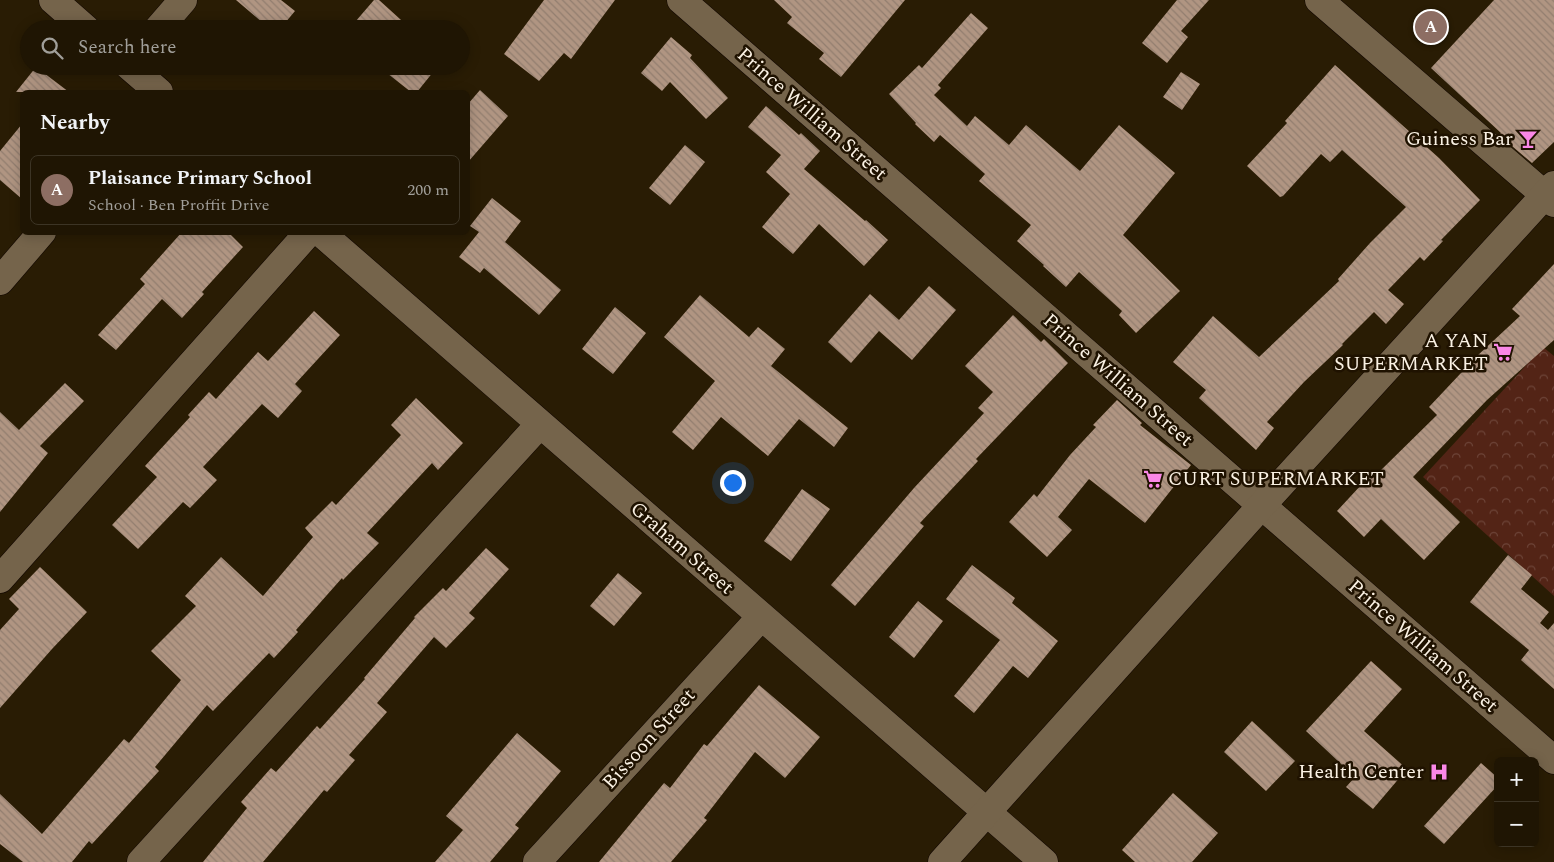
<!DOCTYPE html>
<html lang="en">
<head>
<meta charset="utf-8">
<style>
  :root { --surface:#1f1503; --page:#2c2212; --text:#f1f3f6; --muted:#a19f9a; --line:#3c3425; --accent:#fa87e7 }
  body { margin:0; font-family:Spectral,serif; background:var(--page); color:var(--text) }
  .controls { position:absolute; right:15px; bottom:15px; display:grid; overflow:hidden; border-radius:8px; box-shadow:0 2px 12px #0003 }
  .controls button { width:45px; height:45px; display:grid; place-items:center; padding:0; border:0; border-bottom:1px solid var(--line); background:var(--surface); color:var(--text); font:25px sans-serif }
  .you { position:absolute; left:732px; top:482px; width:18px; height:18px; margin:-12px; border:4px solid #fff; border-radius:50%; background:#1a73e8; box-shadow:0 0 0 8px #1a73e833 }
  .badge { display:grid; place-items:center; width:32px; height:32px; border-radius:50%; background:var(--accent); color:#fff; font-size:16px; font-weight:700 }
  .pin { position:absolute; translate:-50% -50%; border:2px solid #fff; box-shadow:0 1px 5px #0006 }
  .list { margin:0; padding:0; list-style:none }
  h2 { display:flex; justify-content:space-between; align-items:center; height:65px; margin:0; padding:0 20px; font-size:21px }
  h2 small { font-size:16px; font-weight:400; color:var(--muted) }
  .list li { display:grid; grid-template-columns:32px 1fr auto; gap:15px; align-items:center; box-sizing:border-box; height:70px; margin:0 10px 10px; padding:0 10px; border:1px solid var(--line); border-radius:8px }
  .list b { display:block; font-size:19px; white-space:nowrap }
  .list p { margin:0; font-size:16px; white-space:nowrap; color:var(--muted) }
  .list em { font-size:16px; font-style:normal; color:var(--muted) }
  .icon { flex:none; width:28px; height:28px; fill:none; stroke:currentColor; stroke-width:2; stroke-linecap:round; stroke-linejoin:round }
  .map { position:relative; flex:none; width:1554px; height:862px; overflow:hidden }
  .search { position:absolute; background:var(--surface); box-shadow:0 2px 12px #0003; left:20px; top:20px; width:450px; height:55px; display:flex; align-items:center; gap:12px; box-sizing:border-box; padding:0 18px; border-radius:28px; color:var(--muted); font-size:19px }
  .panel { position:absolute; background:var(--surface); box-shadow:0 2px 12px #0003; left:20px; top:90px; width:450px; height:145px; border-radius:8px }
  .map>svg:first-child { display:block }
</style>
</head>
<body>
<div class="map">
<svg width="1554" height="862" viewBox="0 0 1554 862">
  <defs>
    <pattern id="park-crowns" width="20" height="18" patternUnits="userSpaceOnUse" patternTransform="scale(1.25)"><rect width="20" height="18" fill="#532416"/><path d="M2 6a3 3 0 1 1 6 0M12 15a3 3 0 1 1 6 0" fill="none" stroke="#6d4438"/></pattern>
    <pattern id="building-back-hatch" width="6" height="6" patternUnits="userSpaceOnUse" patternTransform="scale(1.25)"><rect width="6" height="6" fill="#b09582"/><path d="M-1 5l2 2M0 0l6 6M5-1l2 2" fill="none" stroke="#927e6f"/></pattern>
  </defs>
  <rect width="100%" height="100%" fill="#291c04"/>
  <path fill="url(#park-crowns)" d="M 1543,347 L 1554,356 L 1554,596 L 1423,477 Z"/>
  <path fill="url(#building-back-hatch)" d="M 236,0 L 281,0 L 295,11 L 280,29 L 270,29 Z
    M 374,0 L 379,0 L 411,29 L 349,29 Z
    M 544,0 L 615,0 L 571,59 L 564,53 L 539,81 L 504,54 Z
    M 774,0 L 905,0 L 841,77 L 819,59 L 824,53 L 787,23 L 792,17 Z
    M 1177,0 L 1209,0 L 1181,31 L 1188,37 L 1167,63 L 1142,43 Z
    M 1494,0 L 1554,0 L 1554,142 L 1532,163 L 1499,135 L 1501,133 L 1431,68 Z
    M 971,13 L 988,28 L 938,85 L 941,88 L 934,95 L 967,126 L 975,116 L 1009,145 L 1026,125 L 1080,171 L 1119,125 L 1175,173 L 1123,235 L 1180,291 L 1136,333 L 1119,315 L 1122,311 L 1079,272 L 1066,287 L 1043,266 L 1044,265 L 1017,241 L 1031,225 L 979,181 L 985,174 L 940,135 L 934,142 L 915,124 L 916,123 L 889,94 L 919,65 L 922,68 Z
    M 671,37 L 692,55 L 690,58 L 728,98 L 706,119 L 670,82 L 662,91 L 641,73 Z
    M 1335,65 L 1439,158 L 1480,200 L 1441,240 L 1443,241 L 1424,261 L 1420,257 L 1388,290 L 1404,304 L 1386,324 L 1374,312 L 1342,344 L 1343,345 L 1304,382 L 1267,422 L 1274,428 L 1256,450 L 1199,398 L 1206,390 L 1173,362 L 1213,316 L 1259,357 L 1339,281 L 1338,279 L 1370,243 L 1406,207 L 1342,150 L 1330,162 L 1321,154 L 1283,196 L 1280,197 L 1247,166 L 1287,123 L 1285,121 Z
    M 378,66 L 438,66 L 417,92 L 411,92 Z
    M 36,67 L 69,92 L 16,92 Z
    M 1181,72 L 1200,84 L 1182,110 L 1163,97 Z
    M 480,90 L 508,116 L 468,162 L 468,104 Z
    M 766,106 L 799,135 L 801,133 L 820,151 L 804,169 L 865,221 L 866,220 L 888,240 L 864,266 L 819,224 L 793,254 L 762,227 L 790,194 L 766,172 L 781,155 L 748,127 Z
    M 22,124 L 22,199 L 0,180 L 0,151 Z
    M 685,145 L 705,162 L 670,205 L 649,188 Z
    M 492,198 L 521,221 L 505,242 L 561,290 L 539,315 L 484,268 L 480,273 L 459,257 L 479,232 L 470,226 Z
    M 182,232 L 228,232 L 243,247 L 202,292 L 204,294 L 182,318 L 162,299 L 116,350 L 98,335 L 145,284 L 140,279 Z
    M 1554,264 L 1554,340 L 1487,400 L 1413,477 L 1460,522 L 1424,560 L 1381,519 L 1364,537 L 1337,511 L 1375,470 L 1378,473 L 1437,415 L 1429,407 L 1477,356 L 1520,316 L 1512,309 Z
    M 929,286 L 956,310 L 912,360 L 879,331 L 851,363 L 828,342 L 870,294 L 899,320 Z
    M 700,295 L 749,337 L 758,327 L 785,349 L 771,366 L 848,428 L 834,447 L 799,419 L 768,456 L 721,417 L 693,450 L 672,432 L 715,381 L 664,337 Z
    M 615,307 L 646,333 L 613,374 L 582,349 Z
    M 314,311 L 340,335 L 295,384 L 302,391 L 278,418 L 262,404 L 203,467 L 217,480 L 190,508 L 183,502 L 138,549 L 112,525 L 157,477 L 145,466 L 190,417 L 188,415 L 209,392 L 216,399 L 258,352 L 268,361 Z
    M 1013,315 L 1041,342 L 1044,339 L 1068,363 L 976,459 L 978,461 L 920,523 L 924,526 L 855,606 L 831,585 L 914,488 L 984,413 L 978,408 L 993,392 L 965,366 Z
    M 65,383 L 84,401 L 40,446 L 48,453 L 0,512 L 0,412 L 19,430 Z
    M 416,398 L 463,443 L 438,470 L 432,463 L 367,533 L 379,543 L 343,580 L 342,578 L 296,630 L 298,632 L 274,658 L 269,653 L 213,711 L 207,705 L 155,767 L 159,771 L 92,844 L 89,841 L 72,862 L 23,862 L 0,844 L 0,794 L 42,834 L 124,739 L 129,743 L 181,680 L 151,651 L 196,606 L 185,596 L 221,557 L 263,596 L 313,537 L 305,528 L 332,501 L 336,505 L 401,435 L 391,425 Z
    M 1117,400 L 1142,423 L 1140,425 L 1191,465 L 1145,523 L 1089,479 L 1058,517 L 1072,530 L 1047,557 L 1009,522 L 1034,494 L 1037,497 L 1070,455 L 1096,427 L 1093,425 Z
    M 802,489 L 830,509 L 791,561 L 764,541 Z
    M 486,548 L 509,569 L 469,613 L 475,618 L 446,648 L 434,637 L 377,703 L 387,712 L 349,755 L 355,760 L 327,792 L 324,790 L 263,862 L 203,862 L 247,808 L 241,802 L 271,768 L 276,772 L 317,726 L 320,729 L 365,679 L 364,678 L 415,618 L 414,617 L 443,588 L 446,591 Z
    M 1508,555 L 1532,575 L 1521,589 L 1549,612 L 1540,623 L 1548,630 L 1554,623 L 1554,689 L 1521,660 L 1529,650 L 1470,602 Z
    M 972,565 L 1015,598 L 1012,603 L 1058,641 L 1028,678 L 1013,666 L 974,713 L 954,696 L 1000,640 L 946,599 Z
    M 40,567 L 87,612 L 52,649 L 0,708 L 0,630 L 19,609 L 9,599 Z
    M 618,573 L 642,593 L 614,626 L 590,606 Z
    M 918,601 L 943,621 L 914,658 L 889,637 Z
    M 1371,661 L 1402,689 L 1364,731 L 1407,769 L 1373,809 L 1346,787 L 1355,777 L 1306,731 Z
    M 759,685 L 820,737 L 785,778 L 755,752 L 704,818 L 707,820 L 671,862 L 599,862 L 664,783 L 670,788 L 704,744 L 707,746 Z
    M 1252,721 L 1295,761 L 1266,791 L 1224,752 Z
    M 517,733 L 561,771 L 515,825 L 519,828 L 490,862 L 435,862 L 463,830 L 446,816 Z
    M 1481,763 L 1498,778 L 1498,785 L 1444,844 L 1424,826 Z
    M 1173,793 L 1218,833 L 1192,862 L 1135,862 L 1122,850 Z"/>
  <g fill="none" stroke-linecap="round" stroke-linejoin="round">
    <g stroke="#110600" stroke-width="29">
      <path id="minor" d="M 53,0 L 86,29
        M 681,0 L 1554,760
        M 1319,0 L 1554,203
        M 158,29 L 183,0
        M 129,66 L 159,92
        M 320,232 L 1044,862
        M 0,281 L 42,232
        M 0,579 L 309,232
        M 141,862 L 540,424
        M 537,862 L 761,617"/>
    </g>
    <g stroke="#110600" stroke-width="29">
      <path id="secondary" d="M 942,862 L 1262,505 L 1554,185"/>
    </g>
    <use href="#minor" stroke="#75644b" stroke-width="28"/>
    <use href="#secondary" stroke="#75644b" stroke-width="28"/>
  </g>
  <defs>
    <g id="bar-bare" transform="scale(1.5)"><path d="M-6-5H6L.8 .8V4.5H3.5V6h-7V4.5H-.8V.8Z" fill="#fa87e7" stroke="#1f1200" stroke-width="2.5" paint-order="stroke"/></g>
    <g id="supermarket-bare" transform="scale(1.5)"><path d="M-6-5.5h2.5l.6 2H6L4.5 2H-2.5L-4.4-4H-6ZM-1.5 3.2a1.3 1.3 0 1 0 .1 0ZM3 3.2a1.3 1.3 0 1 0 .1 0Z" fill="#fa87e7" stroke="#1f1200" stroke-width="2.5" paint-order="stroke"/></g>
    <g id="hospital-bare" transform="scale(1.5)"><path d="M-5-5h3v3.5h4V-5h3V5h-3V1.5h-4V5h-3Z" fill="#fa87e7" stroke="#1f1200" stroke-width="2.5" paint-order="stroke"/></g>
  </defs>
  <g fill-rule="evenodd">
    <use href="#bar-bare" x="1528" y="139"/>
    <use href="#supermarket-bare" x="1503" y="352"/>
    <use href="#supermarket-bare" x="1153" y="479"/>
    <use href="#hospital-bare" x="1439" y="772"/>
  </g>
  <g text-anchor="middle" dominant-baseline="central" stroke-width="5" stroke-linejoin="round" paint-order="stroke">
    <g font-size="20" fill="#faf1e3" stroke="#1f1200">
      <text transform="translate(812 114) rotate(41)">Prince William Street</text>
      <text transform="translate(1118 380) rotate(41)">Prince William Street</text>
      <text transform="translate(682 548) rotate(41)">Graham Street</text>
      <text transform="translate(1423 646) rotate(41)">Prince William Street</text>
      <text transform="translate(649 739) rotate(-48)">Bissoon Street</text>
    </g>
    <g font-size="20" fill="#faf1e3" stroke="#1f1200" text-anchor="end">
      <text x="1513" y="139">Guiness Bar</text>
      <text x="1488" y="341">A YAN<tspan x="1488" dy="23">SUPERMARKET</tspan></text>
      <text x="1168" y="479" text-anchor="start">CURT SUPERMARKET</text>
      <text x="1424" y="772">Health Center</text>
    </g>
  </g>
</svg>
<div class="controls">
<button>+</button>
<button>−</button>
</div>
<div class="you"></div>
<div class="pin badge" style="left:1431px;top:27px;background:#8d6e63">A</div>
<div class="search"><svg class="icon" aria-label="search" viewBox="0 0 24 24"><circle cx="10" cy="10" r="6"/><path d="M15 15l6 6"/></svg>Search here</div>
<section class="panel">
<h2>Nearby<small></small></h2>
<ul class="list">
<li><span class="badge" style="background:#8d6e63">A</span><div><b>Plaisance Primary School</b><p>School · Ben Proffit Drive</p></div><em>200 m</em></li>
</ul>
</section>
</div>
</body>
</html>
